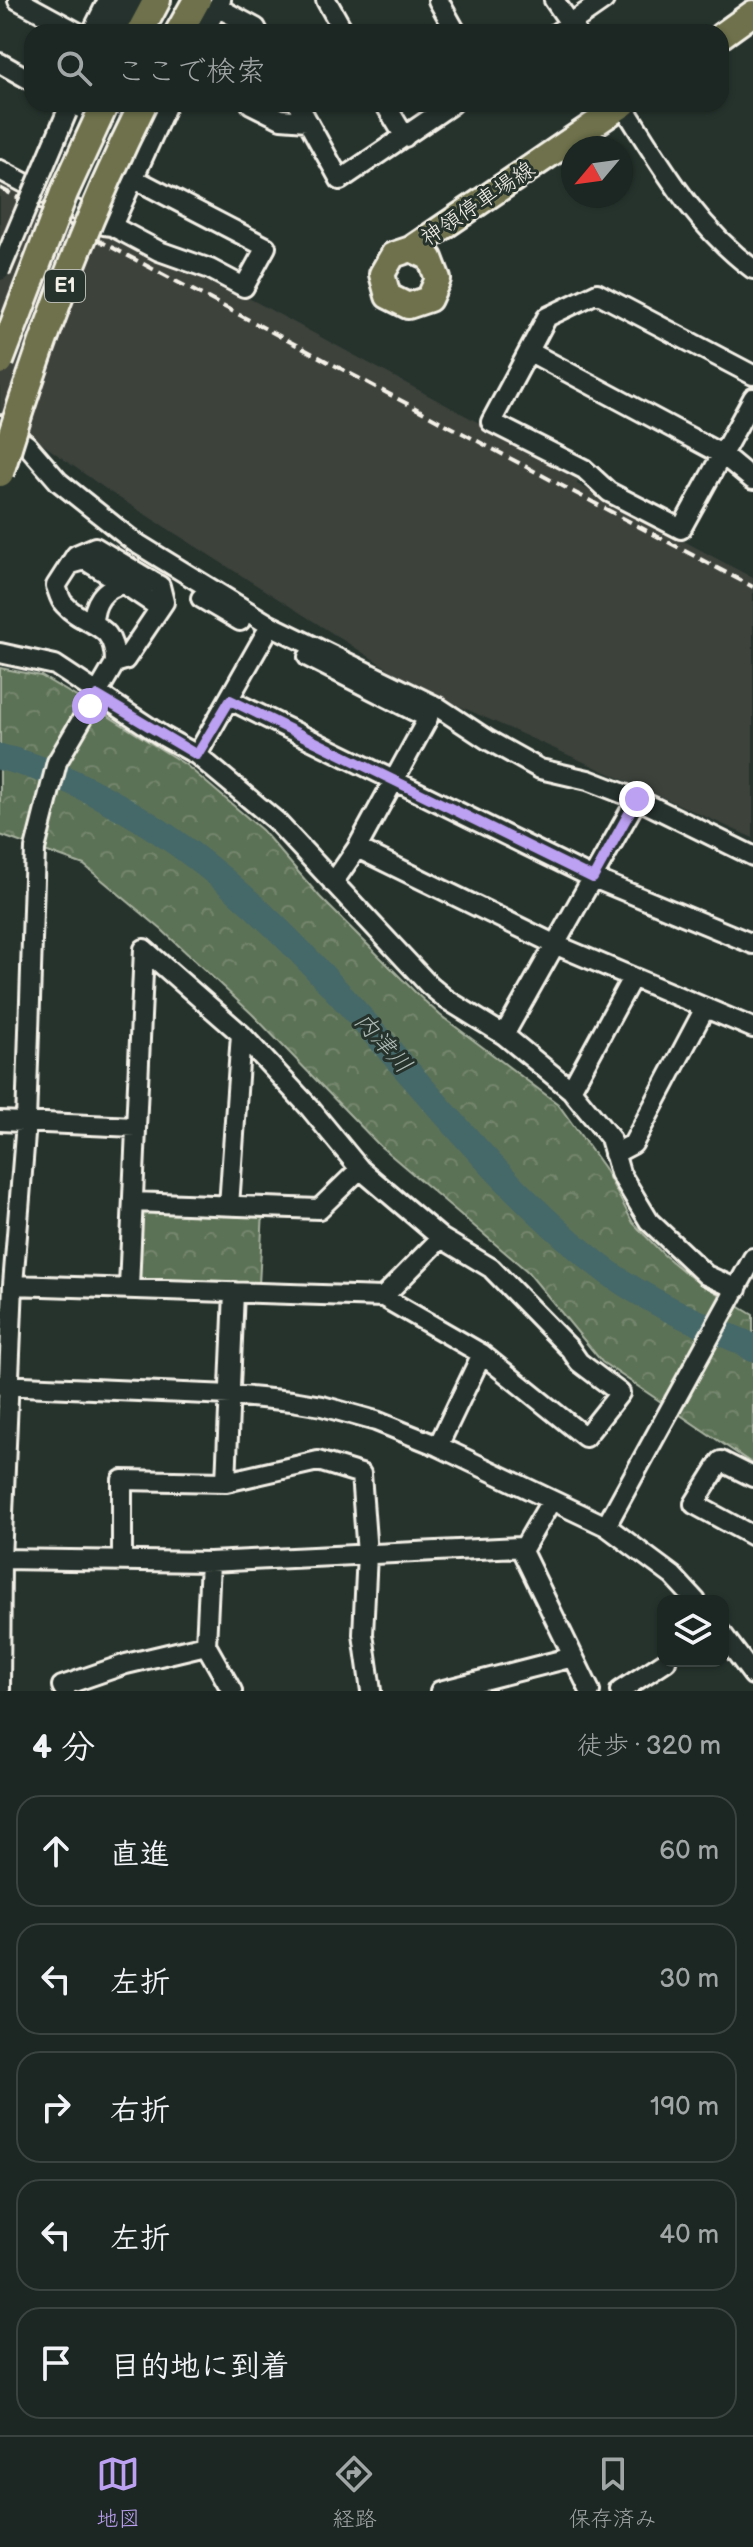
<!DOCTYPE html>
<html lang="ja">
<head>
<meta charset="utf-8">
<style>
  :root { --surface:#1c2622; --page:#29322f; --text:#f1f3f6; --muted:#a0a5a5; --line:#3a4340; --accent:#bca0f2 }
  body { margin:0; font-family:"Balsamiq Sans","Klee One",sans-serif; background:var(--page); color:var(--text) }
  .controls { position:absolute; right:24px; bottom:24px; display:grid; overflow:hidden; border-radius:16px; box-shadow:0 2px 6px #0004 }
  .controls button { width:72px; height:72px; display:grid; place-items:center; padding:0; border:0; border-bottom:2px solid var(--line); background:var(--surface); color:var(--text); font:40px sans-serif }
  .compass { position:absolute; left:561px; top:136px; width:72px; height:72px; border-radius:50%; background:var(--surface); box-shadow:0 2px 6px #0004; rotate:241deg }
  .stop { position:absolute; width:24px; height:24px; margin:-18px; border:6px solid #bca0f2; border-radius:50%; background:#fff }
  .stop.end { background:#bca0f2; border-color:#fff; box-shadow:0 2px 8px #0008 }
  .list { margin:0; padding:0; list-style:none }
  h2 { display:flex; justify-content:space-between; align-items:center; height:104px; margin:0; padding:0 32px; font-size:34px }
  h2 small { font-size:26px; font-weight:400; color:var(--muted) }
  .list li { display:grid; grid-template-columns:52px 1fr auto; gap:24px; align-items:center; box-sizing:border-box; height:112px; margin:0 16px 16px; padding:0 16px; border:2px solid var(--line); border-radius:24px }
  .list b { display:block; font-size:30px; white-space:nowrap }
  .list em { font-size:26px; font-style:normal; color:var(--muted) }
  .icon { flex:none; width:44px; height:44px; fill:none; stroke:currentColor; stroke-width:2; stroke-linecap:round; stroke-linejoin:round }
  .map { position:relative; flex:none; width:753px; height:1691px; overflow:hidden }
  .search { position:absolute; background:var(--surface); box-shadow:0 2px 6px #0004; left:24px; right:24px; top:24px; height:88px; display:flex; align-items:center; gap:20px; box-sizing:border-box; padding:0 28px; border-radius:24px; color:var(--muted); font-size:30px }
  .sheet { height:744px; background:var(--surface) }
  nav { display:flex; justify-content:space-around; align-items:center; box-sizing:border-box; height:112px; border-top:2px solid var(--line); background:var(--surface); font-size:22px; color:var(--muted) }
  nav a { display:grid; justify-items:center; gap:4px }
  nav .on { color:var(--accent) }
  .map>svg:first-child { display:block }
</style>
</head>
<body>
<div class="map">
<svg width="753" height="1691" viewBox="0 0 753 1691">
  <defs>
    <pattern id="park-crowns" width="20" height="18" patternUnits="userSpaceOnUse" patternTransform="scale(2)"><rect width="20" height="18" fill="#5c7256"/><path d="M2 6a3 3 0 1 1 6 0M12 15a3 3 0 1 1 6 0" fill="none" stroke="#74876e"/></pattern>
  </defs>
  <rect width="100%" height="100%" fill="#26332d"/>
  <filter id="ink" filterUnits="userSpaceOnUse"><feTurbulence type="fractalNoise" baseFrequency=".0125" numOctaves="2"/><feDisplacementMap in="SourceGraphic" scale="16" xChannelSelector="R" yChannelSelector="G"/><feConvolveMatrix kernelMatrix="1 2 1 2 8 2 1 2 1" color-interpolation-filters="sRGB"/></filter>
  <g filter="url(#ink)">
    <path fill="#3c423b" d="M 0,174 L 208,276 L 579,477 L 577,484 L 753,578 L 753,838 L 417,687 L 110,492 L 0,414 Z"/>
    <path fill="url(#park-crowns)" stroke="#a8b29f" stroke-width="2" d="M 0,668 L 41,676 L 97,709 L 186,765 L 262,830 L 320,897 L 417,994 L 440,1015 L 558,1104 L 604,1168 L 633,1223 L 664,1255 L 693,1279 L 753,1315 L 753,1464 L 602,1362 L 527,1271 L 380,1146 L 252,1014 L 162,930 L 84,865 L 0,835 Z
      M 140,1206 L 263,1211 L 259,1285 L 141,1280 L 138,1276 Z"/>
    <g fill="none" stroke-linecap="round" stroke-linejoin="round">
      <path stroke="#446869" stroke-width="26" d="M 0,757 C 45,767 83,786 122,808 C 316,919 423,1122 592,1260 C 637,1297 692,1321 745,1343 L 753,1349"/>
      <g stroke="#f4f1e8" stroke-width="24">
        <path id="minor" d="M 18,0 L 77,32
          M 326,0 L 344,32
          M 438,0 L 456,32
          M 554,0 L 576,32
          M 217,7 L 256,28 L 258,32
          M 92,32 L 108,0
          M 107,32 L 124,0
          M 124,32 L 140,0
          M 204,32 L 221,0
          M 558,32 L 604,0
          M 0,63 L 32,81
          M 251,104 L 281,119 L 307,121
          M 298,104 L 340,180 L 452,104
          M 385,104 L 405,137
          M 622,104 C 661,165 694,225 753,269
          M 0,170 L 104,225 L 112,226 L 159,251 L 210,269 L 244,287 L 266,247 L 133,178
          M 47,195 L 88,104
          M 112,226 L 167,104
          M 530,352 L 723,455 L 753,480
          M 753,375 L 597,293 L 547,317 L 491,422 L 584,469 L 609,492 L 681,529 L 753,398
          M 0,425 L 27,445 L 59,482 L 133,541 L 268,624 L 438,707 L 488,740 L 540,769 L 588,780 L 637,799 L 753,856
          M 71,564 L 85,560 L 124,584
          M 201,598 L 240,621
          M 93,624 C 93,604 103,587 124,584 L 160,608
          M 0,653 L 55,665 L 161,735 L 197,755 L 276,821 L 429,985 L 446,999 L 504,1035 L 571,1090 L 610,1138 L 620,1173 L 649,1221 L 706,1275 L 737,1289
          M 308,657 L 428,718 L 357,848 L 333,883
          M 230,700 L 593,878 L 753,944
          M 197,755 L 265,635
          M 357,848 L 554,944 L 753,1028
          M 504,1035 L 637,799
          M 571,1090 L 632,978
          M 0,1121 L 135,1127
          M 614,1154 L 633,1144 L 705,1008
          M 133,1202 L 319,1209 L 360,1169
          M 229,1206 L 241,1034
          M 13,1285 L 383,1297 L 482,1354 L 585,1437 L 620,1393 L 579,1362 L 570,1349 L 491,1268 L 441,1238 L 360,1169 L 309,1107 L 241,1034 L 144,949
          M 129,1287 L 144,949
          M 383,1297 L 441,1238
          M 0,1385 L 230,1395 L 292,1401 L 322,1406 L 376,1421 L 438,1446 L 606,1526 L 673,1576 L 696,1601
          M 438,1446 L 482,1354
          M 753,1477 L 721,1461 L 694,1504 L 753,1536
          M 226,1482 L 234,1292
          M 606,1526 L 753,1258
          M 523,1549 L 551,1501
          M 0,1559 L 210,1562 L 520,1547 L 590,1691
          M 122,1560 L 122,1480 L 226,1482 L 318,1461 L 361,1474 L 367,1554 L 363,1634 L 371,1691
          M 210,1562 L 206,1645 L 232,1691
          M 723,1635 L 753,1675
          M 0,1691 L 1,1559 L 13,1285 L 26,1122 L 35,849 L 57,762 L 115,663 C 115,619 86,629 64,604 C 60,600 58,591 56,586 L 76,555 L 95,547 L 160,586 L 164,602 L 125,660 L 115,663
          M 65,1691 L 62,1686 L 126,1664 L 206,1645
          M 440,1691 L 573,1657
          M 620,1691 L 666,1661"/>
      </g>
      <g stroke="#f4f1e8" stroke-width="30">
        <path id="major" d="M 721,36 L 753,13
          M 411,249 L 430,258 L 438,279 L 429,299 L 408,306 L 388,296 L 382,274 L 393,255 L 411,249 L 624,104"/>
      </g>
      <g stroke="#f4f1e8" stroke-width="32">
        <path id="highway" d="M 140,32 L 157,0
          M 179,32 L 197,0"/>
      </g>
      <use href="#minor" stroke="#26332d" stroke-width="18"/>
      <use href="#major" stroke="#6e714b" stroke-width="24"/>
      <use href="#highway" stroke="#6e714b" stroke-width="26"/>
      <path stroke="#f4f1e8" stroke-width="4" stroke-dasharray="12 6" stroke-linecap="butt" d="M 0,188 L 753,587"/>
      <g stroke="#f4f1e8" stroke-width="24" stroke-linecap="butt">
        <path id="minor-bridge" d="M 0,271 L 67,112"/>
      </g>
      <g stroke="#f4f1e8" stroke-width="32" stroke-linecap="butt">
        <path id="highway-bridge" d="M 0,361 L 64,193 L 105,104
          M 0,473 C 38,347 84,222 143,104"/>
      </g>
      <use href="#minor-bridge" stroke="#26332d" stroke-width="18"/>
      <use href="#highway-bridge" stroke="#6e714b" stroke-width="26"/>
    </g>
  </g>
  <g fill="none" stroke-linecap="round" stroke-linejoin="round" filter="url(#ink)">
    <path stroke="#bca0f2" stroke-width="10" d="M 90,706 L 98,696 L 197,755 L 230,700 L 593,878 L 637,799"/>
  </g>
  <g text-anchor="middle" dominant-baseline="central" stroke-width="6" stroke-linejoin="round" paint-order="stroke">
    <rect fill="#26332d" stroke="#b6b8b0" stroke-width="2" x="45" y="270" width="40" height="32" rx="6"/>
    <g font-size="20" font-weight="bold" fill="#f4f1e8">
      <text x="65" y="286">E1</text>
    </g>
    <g font-size="22" fill="#f4f1e8" stroke="#26332d">
      <text transform="translate(478 204) rotate(-34)">神領停車場線</text>
    </g>
    <g font-size="24" font-style="italic" fill="#aebab5" stroke="#26332d">
      <text transform="translate(383 1043) rotate(48)">内津川</text>
    </g>
  </g>
</svg>
<div class="controls">
<button><svg class="icon" aria-label="layers" viewBox="0 0 24 24"><path d="M12 4l9 5-9 5-9-5zM3 14l9 5 9-5"/></svg></button>
</div>
<svg class="compass" viewBox="-18 -18 36 36"><path d="M0-13l5 13h-10z" fill="#e53935"/><path d="M0 13l5-13h-10z" fill="#a0a5a5"/></svg>
<div class="stop" style="left:90px;top:706px"></div>
<div class="stop end" style="left:637px;top:799px"></div>
<div class="search"><svg class="icon" aria-label="search" viewBox="0 0 24 24"><circle cx="10" cy="10" r="6"/><path d="M15 15l6 6"/></svg>ここで検索</div>
</div>
<section class="sheet">
<h2>4 分<small>徒歩 · 320 m</small></h2>
<ul class="list">
<li><svg class="icon" aria-label="ahead" viewBox="0 0 24 24"><path d="M12 20V5M6 11l6-6 6 6"/></svg><div><b>直進</b></div><em>60 m</em></li>
<li><svg class="icon" aria-label="left" viewBox="0 0 24 24"><path d="M17 20v-9H6M10 6l-5 5 5 5"/></svg><div><b>左折</b></div><em>30 m</em></li>
<li><svg class="icon" aria-label="right" viewBox="0 0 24 24"><path d="M7 20v-9h11M14 6l5 5-5 5"/></svg><div><b>右折</b></div><em>190 m</em></li>
<li><svg class="icon" aria-label="left" viewBox="0 0 24 24"><path d="M17 20v-9H6M10 6l-5 5 5 5"/></svg><div><b>左折</b></div><em>40 m</em></li>
<li><svg class="icon" aria-label="arrive" viewBox="0 0 24 24"><path d="M6 21V4h12l-3 4 3 4H6"/></svg><div><b>目的地に到着</b></div></li>
</ul>
</section>
<nav>
<a class="on"><svg class="icon" aria-label="map" viewBox="0 0 24 24"><path d="M3 6l6-2 6 2 6-2v14l-6 2-6-2-6 2zM9 4v14M15 6v14"/></svg>地図</a>
<a><svg class="icon" aria-label="directions" viewBox="0 0 24 24"><path d="M12 3l9 9-9 9-9-9zM9 14v-3h6M13 9l2 2-2 2"/></svg>経路</a>
<a><svg class="icon" aria-label="saved" viewBox="0 0 24 24"><path d="M7 4h10v16l-5-4-5 4z"/></svg>保存済み</a>
</nav>
</body>
</html>
